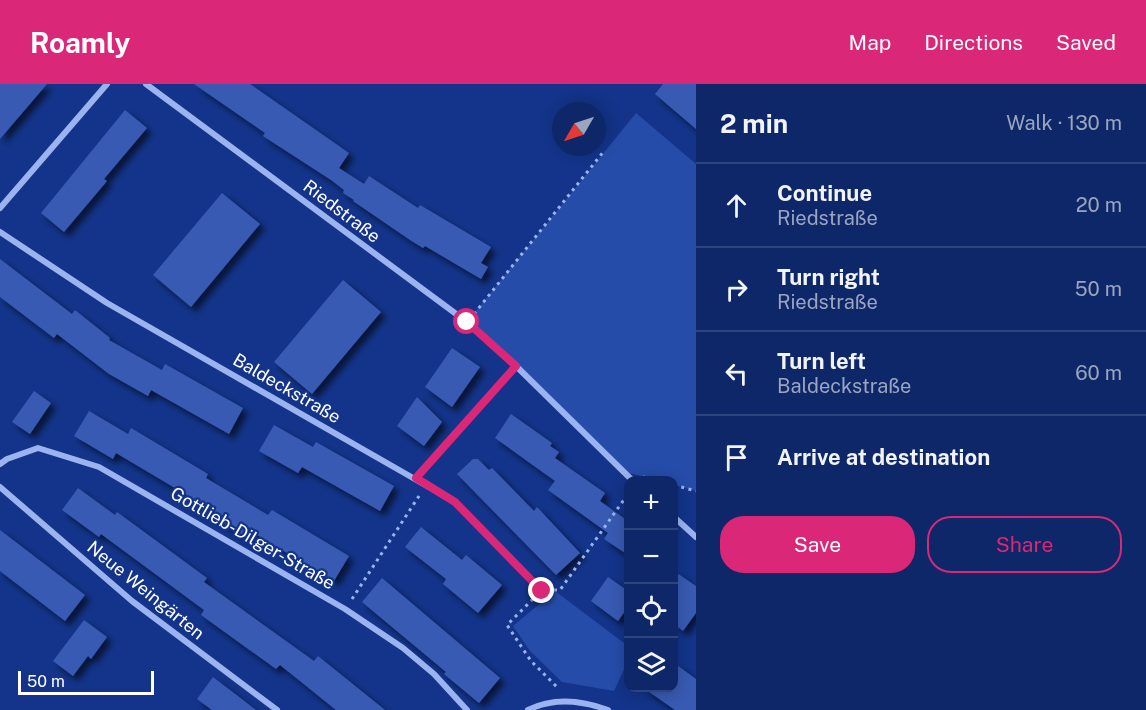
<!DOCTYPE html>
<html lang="en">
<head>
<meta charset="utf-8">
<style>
  :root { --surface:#0e2768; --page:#172f6e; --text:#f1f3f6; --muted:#9ba5c0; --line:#2e447c; --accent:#db2777 }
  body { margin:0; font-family:"Public Sans",sans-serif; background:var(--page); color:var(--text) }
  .controls { position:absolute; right:18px; bottom:18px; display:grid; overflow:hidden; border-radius:12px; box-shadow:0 3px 15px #0003 }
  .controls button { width:54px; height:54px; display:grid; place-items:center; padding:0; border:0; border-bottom:2px solid var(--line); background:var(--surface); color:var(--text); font:30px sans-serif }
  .compass { position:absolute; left:552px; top:18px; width:54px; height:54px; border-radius:50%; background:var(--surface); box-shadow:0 3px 15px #0003; rotate:231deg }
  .scale { position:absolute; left:18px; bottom:15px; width:136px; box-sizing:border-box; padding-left:6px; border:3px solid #fff; border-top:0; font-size:16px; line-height:21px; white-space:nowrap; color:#fff; -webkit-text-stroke:4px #13348a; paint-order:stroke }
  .stop { position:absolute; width:18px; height:18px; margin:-14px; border:4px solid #db2777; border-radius:50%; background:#fff }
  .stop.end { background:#db2777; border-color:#fff; box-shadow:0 2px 6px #0008 }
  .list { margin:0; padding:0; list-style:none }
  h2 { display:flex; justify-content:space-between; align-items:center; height:78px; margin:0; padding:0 24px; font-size:26px }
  h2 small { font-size:20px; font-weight:400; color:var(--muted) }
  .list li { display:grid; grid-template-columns:39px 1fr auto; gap:18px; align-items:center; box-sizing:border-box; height:84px; padding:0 24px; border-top:2px solid var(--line) }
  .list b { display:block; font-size:22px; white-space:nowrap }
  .list p { margin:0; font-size:20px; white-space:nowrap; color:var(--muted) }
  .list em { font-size:20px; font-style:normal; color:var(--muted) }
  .actions { display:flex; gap:12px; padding:18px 24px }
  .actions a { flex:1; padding:14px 0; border:2px solid var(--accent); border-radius:24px; text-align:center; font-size:21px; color:var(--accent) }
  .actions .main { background:var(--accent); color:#fff }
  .icon { flex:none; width:33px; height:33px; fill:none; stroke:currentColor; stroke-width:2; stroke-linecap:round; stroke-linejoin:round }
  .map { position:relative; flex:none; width:696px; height:626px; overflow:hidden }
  header { display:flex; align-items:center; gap:36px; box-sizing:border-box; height:84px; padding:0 30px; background:var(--accent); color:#fff }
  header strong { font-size:28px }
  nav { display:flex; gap:33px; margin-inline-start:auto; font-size:21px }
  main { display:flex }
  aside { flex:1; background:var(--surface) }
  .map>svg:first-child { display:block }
</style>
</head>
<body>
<header>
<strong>Roamly</strong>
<nav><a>Map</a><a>Directions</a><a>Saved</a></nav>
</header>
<main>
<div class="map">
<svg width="696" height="626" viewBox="0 0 696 626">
  <defs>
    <filter id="shadow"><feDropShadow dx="5" dy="5" stdDeviation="3" flood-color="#0009"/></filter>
  </defs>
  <rect width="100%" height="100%" fill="#13348a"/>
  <path fill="#254ca9" d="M 636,29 L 696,80 L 696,407 L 674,401 L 674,396 L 657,396 L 621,387 L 467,238 Z
    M 555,507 L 628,562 L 628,577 L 614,607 L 562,598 L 530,567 L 513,542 Z"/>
  <path fill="#375ab2" filter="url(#shadow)" d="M 0,0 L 47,0 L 0,55 Z
    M 194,0 L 250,0 L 349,69 L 339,84 L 364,100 L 369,92 L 418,124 L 420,121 L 491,163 L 481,179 L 488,183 L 481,195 L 425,162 L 423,164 L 410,156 L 353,117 L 354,116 L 343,109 L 344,106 L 331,96 L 263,52 L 265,49 Z
    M 663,0 L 696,0 L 696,45 L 655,10 Z
    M 125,26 L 147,44 L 104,95 L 107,97 L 64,148 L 41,129 Z
    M 222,109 L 260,140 L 191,223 L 153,191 Z
    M 0,175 L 72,230 L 75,226 L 110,254 L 109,256 L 162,286 L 165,280 L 243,324 L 229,350 L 151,306 L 148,312 L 109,290 L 57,250 L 54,254 L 0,213 Z
    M 343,196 L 381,228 L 312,310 L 274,278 Z
    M 452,264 L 480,283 L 452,323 L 425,303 Z
    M 34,307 L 51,319 L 30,350 L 12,338 Z
    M 417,313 L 442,338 L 424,362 L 397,342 Z
    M 89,327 L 128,350 L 131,344 L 208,390 L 206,394 L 268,431 L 272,426 L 349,472 L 334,497 L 257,451 L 253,457 L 214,434 L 217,429 L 116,369 L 113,375 L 74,352 Z
    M 511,330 L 552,359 L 550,362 L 559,368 L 555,374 L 605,409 L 600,417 L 628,437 L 628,471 L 604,455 L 608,449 L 548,406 L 555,397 L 495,354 Z
    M 274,341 L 313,363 L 316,358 L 394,402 L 380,427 L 302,383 L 298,389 L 259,367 Z
    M 473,375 L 478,375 L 489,386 L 492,384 L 534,427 L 537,423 L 580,469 L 556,491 L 457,390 Z
    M 78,404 L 115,431 L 117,428 L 207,494 L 204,498 L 314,577 L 318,572 L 385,626 L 336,626 L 280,581 L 276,585 L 201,531 L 204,526 L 101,450 L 99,453 L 62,426 Z
    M 421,443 L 462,476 L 466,471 L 502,501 L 478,529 L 443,500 L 446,495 L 405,463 Z
    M 0,446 L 85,511 L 65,537 L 0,487 Z
    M 674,487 L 696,502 L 696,529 L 683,547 L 674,540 Z
    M 608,493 L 628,507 L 628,523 L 618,537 L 591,517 Z
    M 382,494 L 500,594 L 479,619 L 444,590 L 446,588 L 362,518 Z
    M 84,536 L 107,553 L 91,575 L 88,572 L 73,592 L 53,577 Z
    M 674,579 L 696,595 L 696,626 L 675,626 L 642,603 L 674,603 Z
    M 213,593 L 256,626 L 212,626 L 197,615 Z"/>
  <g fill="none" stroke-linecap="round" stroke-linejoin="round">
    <path stroke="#9bb4f0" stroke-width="3" stroke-dasharray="3 4.5" stroke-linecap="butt" d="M 474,230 L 604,67
      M 643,393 L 657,396
      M 674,401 L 696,407
      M 554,506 L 560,506 L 628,410
      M 352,515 L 419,412
      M 533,515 L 507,541 L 531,577 L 559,605"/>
    <path stroke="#9bb4f0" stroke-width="6" d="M 146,0 L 467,238 L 516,282 L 632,396
      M 0,124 L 107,0
      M 0,148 L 107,219 L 455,418 L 542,507
      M 0,380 L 7,375 L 38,364 L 99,383 L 345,525 L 403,564 L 434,590 L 467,626
      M 416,394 L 516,282
      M 0,403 L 132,517 L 277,626
      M 674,433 L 696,453
      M 528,626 C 554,613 581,616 608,626"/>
  </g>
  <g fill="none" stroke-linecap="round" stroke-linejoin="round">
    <path stroke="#db2777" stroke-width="8" d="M 467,238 L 516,282 L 416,394 L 455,418 L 542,507"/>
  </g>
  <g text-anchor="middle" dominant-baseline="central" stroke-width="4.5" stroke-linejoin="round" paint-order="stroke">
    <g font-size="18" fill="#fff" stroke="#13348a">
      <text transform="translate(342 127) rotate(37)">Riedstraße</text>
      <text transform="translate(287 304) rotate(30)">Baldeckstraße</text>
      <text transform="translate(253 454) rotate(30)">Gottlieb-Dilger-Straße</text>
      <text transform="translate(146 506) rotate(39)">Neue Weingärten</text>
    </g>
  </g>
</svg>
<div class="controls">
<button>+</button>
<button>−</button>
<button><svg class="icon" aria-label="locate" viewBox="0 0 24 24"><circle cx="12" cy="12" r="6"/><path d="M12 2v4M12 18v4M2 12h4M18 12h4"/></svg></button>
<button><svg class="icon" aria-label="layers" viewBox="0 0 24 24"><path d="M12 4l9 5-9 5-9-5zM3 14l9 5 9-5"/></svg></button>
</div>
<svg class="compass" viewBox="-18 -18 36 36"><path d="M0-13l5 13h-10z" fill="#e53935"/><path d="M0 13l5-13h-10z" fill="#9ba5c0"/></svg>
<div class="scale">50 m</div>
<div class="stop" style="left:467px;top:238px"></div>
<div class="stop end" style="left:542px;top:507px"></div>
</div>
<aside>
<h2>2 min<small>Walk · 130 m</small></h2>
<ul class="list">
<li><svg class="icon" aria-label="ahead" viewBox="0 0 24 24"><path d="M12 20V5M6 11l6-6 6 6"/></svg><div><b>Continue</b><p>Riedstraße</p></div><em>20 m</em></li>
<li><svg class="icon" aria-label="right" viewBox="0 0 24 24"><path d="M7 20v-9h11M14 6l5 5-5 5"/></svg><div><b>Turn right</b><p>Riedstraße</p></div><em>50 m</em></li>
<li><svg class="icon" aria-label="left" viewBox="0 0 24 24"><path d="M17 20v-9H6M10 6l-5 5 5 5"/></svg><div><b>Turn left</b><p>Baldeckstraße</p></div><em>60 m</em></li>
<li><svg class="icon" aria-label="arrive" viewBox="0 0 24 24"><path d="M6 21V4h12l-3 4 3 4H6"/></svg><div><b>Arrive at destination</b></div></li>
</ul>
<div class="actions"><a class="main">Save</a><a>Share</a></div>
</aside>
</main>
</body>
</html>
